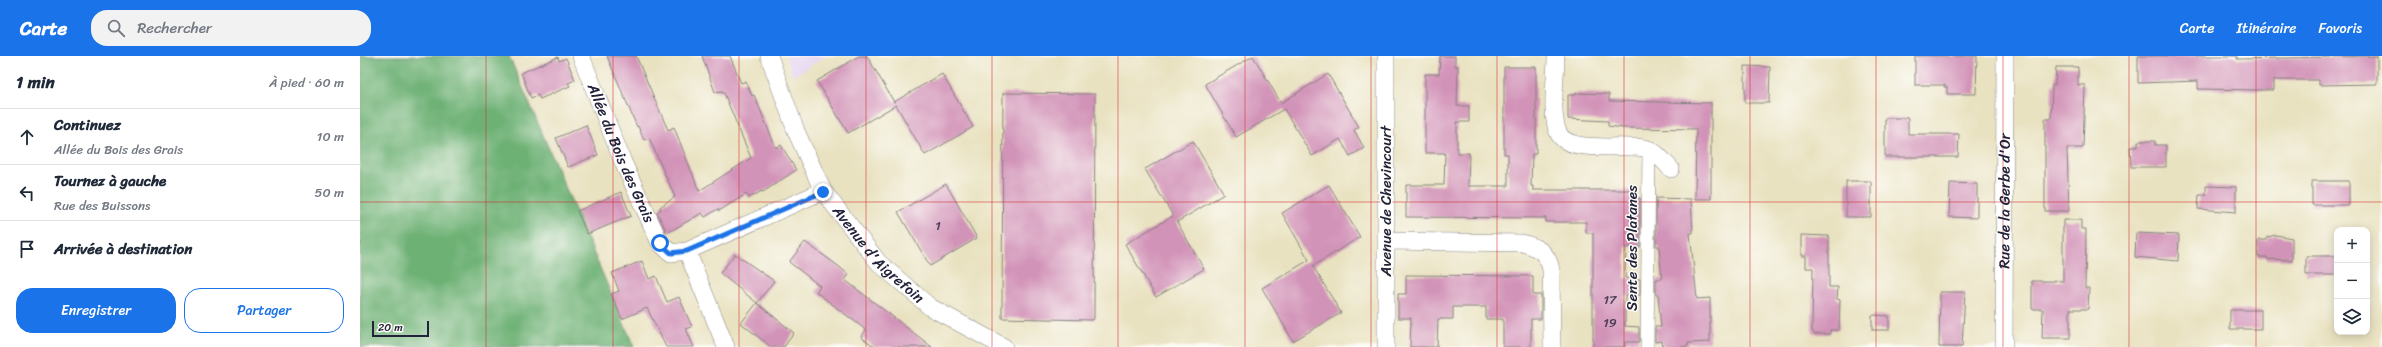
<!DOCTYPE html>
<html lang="fr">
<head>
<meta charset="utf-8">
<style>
  :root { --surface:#fff; --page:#f2f2f3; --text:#1f2937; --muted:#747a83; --line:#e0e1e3; --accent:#1a73e8 }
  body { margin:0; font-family:Sriracha,sans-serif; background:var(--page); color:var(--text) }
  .controls { position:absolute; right:12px; bottom:12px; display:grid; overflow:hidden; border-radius:8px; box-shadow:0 2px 10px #0003 }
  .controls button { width:36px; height:36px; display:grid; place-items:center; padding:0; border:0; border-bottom:1px solid var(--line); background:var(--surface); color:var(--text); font:20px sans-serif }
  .scale { position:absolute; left:12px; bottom:10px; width:57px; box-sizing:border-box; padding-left:4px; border:2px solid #22223b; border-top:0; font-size:11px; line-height:14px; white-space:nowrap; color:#22223b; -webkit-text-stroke:3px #fdfcf7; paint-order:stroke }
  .stop { position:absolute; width:12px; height:12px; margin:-9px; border:3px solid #1a73e8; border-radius:50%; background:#fff }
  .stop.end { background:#1a73e8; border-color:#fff; box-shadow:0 1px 4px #0008 }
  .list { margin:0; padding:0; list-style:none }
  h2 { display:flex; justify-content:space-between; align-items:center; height:52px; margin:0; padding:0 16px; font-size:17px }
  h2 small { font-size:13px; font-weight:400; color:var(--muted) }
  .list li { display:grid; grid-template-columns:26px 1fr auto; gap:12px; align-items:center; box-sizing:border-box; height:56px; padding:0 16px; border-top:1px solid var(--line) }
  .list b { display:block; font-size:15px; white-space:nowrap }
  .list p { margin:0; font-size:13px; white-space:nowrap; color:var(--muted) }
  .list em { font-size:13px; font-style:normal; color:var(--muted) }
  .actions { display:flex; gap:8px; padding:12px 16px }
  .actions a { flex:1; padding:9px 0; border:1px solid var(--accent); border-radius:16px; text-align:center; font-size:14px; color:var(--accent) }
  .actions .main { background:var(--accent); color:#fff }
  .icon { flex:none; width:22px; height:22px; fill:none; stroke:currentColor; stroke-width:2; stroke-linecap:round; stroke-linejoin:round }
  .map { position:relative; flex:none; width:2022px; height:291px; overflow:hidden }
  header { display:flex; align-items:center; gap:24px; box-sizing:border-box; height:56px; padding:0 20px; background:var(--accent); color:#fff }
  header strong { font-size:19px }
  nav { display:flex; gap:22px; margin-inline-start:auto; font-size:14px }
  .search { width:280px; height:36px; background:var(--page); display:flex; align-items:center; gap:10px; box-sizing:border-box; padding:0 14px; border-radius:16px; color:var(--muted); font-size:15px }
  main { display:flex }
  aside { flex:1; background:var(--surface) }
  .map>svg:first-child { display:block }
</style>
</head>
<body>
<header>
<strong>Carte</strong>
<div class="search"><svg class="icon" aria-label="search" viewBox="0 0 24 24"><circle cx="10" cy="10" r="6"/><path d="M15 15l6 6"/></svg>Rechercher</div>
<nav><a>Carte</a><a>Itinéraire</a><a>Favoris</a></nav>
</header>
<main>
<aside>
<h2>1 min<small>À pied · 60 m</small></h2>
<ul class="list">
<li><svg class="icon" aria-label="ahead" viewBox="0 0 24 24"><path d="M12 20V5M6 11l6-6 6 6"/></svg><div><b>Continuez</b><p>Allée du Bois des Grais</p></div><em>10 m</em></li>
<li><svg class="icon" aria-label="left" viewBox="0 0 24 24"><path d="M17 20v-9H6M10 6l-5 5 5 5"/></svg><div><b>Tournez à gauche</b><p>Rue des Buissons</p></div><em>50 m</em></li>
<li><svg class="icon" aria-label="arrive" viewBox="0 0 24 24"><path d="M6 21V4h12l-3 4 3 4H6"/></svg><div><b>Arrivée à destination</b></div></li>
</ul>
<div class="actions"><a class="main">Enregistrer</a><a>Partager</a></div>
</aside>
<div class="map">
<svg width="2022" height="291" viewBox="0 0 2022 291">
  <rect width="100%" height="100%" fill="#fdfcf7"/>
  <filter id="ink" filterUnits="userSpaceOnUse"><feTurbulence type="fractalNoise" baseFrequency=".025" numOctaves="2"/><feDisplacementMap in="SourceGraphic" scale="8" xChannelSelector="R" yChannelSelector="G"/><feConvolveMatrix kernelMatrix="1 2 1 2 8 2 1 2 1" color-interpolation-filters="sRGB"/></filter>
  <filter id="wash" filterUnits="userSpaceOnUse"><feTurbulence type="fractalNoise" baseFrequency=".012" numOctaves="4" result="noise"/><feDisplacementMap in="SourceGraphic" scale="16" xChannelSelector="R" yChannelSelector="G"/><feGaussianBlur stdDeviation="0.9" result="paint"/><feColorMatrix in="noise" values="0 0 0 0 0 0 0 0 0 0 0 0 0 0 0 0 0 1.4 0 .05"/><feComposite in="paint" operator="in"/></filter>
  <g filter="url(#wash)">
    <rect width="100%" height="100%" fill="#e9e2c1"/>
    <path fill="#e4d3f2" d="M 426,0 L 466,0 L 433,20 Z"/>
    <path fill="#6db175" stroke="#486a58" d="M 0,0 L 149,0 L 274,291 L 0,291 Z"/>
    <g id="blocks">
      <path fill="#d293b8" d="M 247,0 L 276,0 L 308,74 L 314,71 L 339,135 L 391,102 L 363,35 L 355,36 L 342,0 L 370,0 L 381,27 L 386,25 L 392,40 L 394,39 L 416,92 L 421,89 L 436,114 L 403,136 L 402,135 L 389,142 L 386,138 L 359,155 L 358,153 L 345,161 L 342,157 L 307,177 L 297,156 L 301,153 L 300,151 L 315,141 L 289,82 L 284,84 L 278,70 L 277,71 Z
        M 499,0 L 507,0 L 534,46 L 582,18 L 613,71 L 565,99 L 536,49 L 488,77 L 457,25 Z
        M 893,0 L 921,47 L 968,18 L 999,71 L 994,74 L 1004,92 L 990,100 L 980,83 L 952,100 L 924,53 L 876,81 L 845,28 Z
        M 1080,0 L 1095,0 L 1095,10 L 1098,10 L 1097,50 L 1109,50 L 1109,66 L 1097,66 L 1097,97 L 1109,97 L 1108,130 L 1148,130 L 1148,98 L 1144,98 L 1144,11 L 1176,11 L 1176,98 L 1172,98 L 1171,130 L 1173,130 L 1173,134 L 1274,134 L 1274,142 L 1280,142 L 1280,191 L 1266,191 L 1265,222 L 1280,223 L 1280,239 L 1265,239 L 1265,270 L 1279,271 L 1279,286 L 1265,286 L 1265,291 L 1233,291 L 1233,177 L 1226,177 L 1226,166 L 1186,166 L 1186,162 L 1046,161 L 1046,129 L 1084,129 L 1085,97 L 1065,97 L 1065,18 L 1079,18 Z
        M 1555,0 L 1617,0 L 1616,38 L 1587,38 L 1587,31 L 1584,31 L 1585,29 L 1555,29 Z
        M 1778,0 L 1877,0 L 1877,3 L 2017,0 L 2017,28 L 1959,29 L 1959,24 L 1914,24 L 1914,34 L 1899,34 L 1838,33 L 1838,25 L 1778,27 Z
        M 198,1 L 199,5 L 206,2 L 215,24 L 208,27 L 210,30 L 180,43 L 178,39 L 171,42 L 161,17 Z
        M 1385,10 L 1410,11 L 1409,47 L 1385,47 Z
        M 1696,11 L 1718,11 L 1718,29 L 1725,29 L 1723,92 L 1707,92 L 1709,155 L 1685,155 L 1685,63 L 1691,63 L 1692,29 L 1695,29 Z
        M 643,37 L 735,38 L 734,263 L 731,264 L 642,262 Z
        M 1216,37 L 1249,38 L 1249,45 L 1351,47 L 1351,143 L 1335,143 L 1336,73 L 1263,72 L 1248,70 L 1248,65 L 1208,63 L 1208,39 L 1216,39 Z
        M 1525,62 L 1548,62 L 1548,78 L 1599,78 L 1598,101 L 1525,101 Z
        M 226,69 L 238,99 L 208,111 L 196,82 Z
        M 833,85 L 864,138 L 817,166 L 844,213 L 796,241 L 765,188 L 813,160 L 785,113 Z
        M 1778,85 L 1795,85 L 1795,89 L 1806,89 L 1806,111 L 1771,111 L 1770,91 L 1778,91 Z
        M 1486,125 L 1511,125 L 1511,161 L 1486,161 Z
        M 1952,125 L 1989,125 L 1989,149 L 1952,149 Z
        M 1590,127 L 1617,128 L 1617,162 L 1589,161 Z
        M 586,128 L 617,182 L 570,210 L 538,156 Z
        M 969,129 L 1000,181 L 953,210 L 981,257 L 933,285 L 902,232 L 949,204 L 922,157 Z
        M 1846,130 L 1876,131 L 1876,156 L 1838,153 L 1839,139 L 1846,139 Z
        M 261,136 L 271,160 L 227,178 L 217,155 Z
        M 1296,142 L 1331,143 L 1333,177 L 1330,177 L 1337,243 L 1350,242 L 1350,286 L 1328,287 L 1328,290 L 1322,291 L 1303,291 L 1302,285 L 1295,286 L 1295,271 L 1301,271 L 1298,239 L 1296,239 L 1296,223 L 1302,223 L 1299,190 L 1296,190 Z
        M 1703,164 L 1721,164 L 1721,173 L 1726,173 L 1725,232 L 1729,232 L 1728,253 L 1710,253 L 1710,282 L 1682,282 L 1683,253 L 1672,253 L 1672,225 L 1703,225 Z
        M 1776,177 L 1819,179 L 1818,205 L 1775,201 Z
        M 1441,179 L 1469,180 L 1469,231 L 1478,231 L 1477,243 L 1480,244 L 1479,274 L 1470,274 L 1470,278 L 1454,278 L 1452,274 L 1453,212 L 1446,212 L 1446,200 L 1441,200 Z
        M 1916,179 L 1932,182 L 1932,204 L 1907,203 L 1907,201 L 1898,201 L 1898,184 L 1907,184 L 1907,181 Z
        M 445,186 L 477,209 L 489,219 L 485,224 L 572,291 L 515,291 L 501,281 L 506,274 L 456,236 L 460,230 L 429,206 Z
        M 375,198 L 414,225 L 397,247 L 434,277 L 424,291 L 411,291 L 381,267 L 397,247 L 360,217 Z
        M 1946,200 L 1977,200 L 1977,219 L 1946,219 Z
        M 282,205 L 289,223 L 296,220 L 307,246 L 319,241 L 332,271 L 326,273 L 334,291 L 306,291 L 287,252 L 262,263 L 251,238 L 259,235 L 252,217 Z
        M 1046,219 L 1173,220 L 1173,239 L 1181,239 L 1181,263 L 1171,263 L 1171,291 L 1143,291 L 1143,263 L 1126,263 L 1126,251 L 1093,251 L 1093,263 L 1078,263 L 1077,291 L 1050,291 L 1051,262 L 1038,262 L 1038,238 L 1046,238 Z
        M 1580,236 L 1605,236 L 1602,291 L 1579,291 Z
        M 1870,254 L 1901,254 L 1901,273 L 1870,273 Z
        M 1512,259 L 1529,260 L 1529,274 L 1512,274 Z"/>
    </g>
  </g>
  <g filter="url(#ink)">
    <use href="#blocks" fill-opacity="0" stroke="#86827e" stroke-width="1"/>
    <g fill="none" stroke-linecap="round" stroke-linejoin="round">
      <g stroke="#86827e" stroke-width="14">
        <path id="pedestrian" d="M 1287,291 L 1289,93"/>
      </g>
      <g stroke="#86827e" stroke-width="18">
        <g id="minor">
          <path id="s1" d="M 221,0 L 263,106 L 300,187 L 311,197 L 327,195 L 463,135"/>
          <path id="s2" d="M 409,0 L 436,75 L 463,135 L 519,207 L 570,251 L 644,291"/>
          <path d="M 1026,0 L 1026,291"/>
          <path d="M 1196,0 C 1196,22 1190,57 1198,76 C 1207,100 1268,86 1288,93 C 1296,95 1305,107 1311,113"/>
          <path d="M 1027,185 L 1162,187 C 1178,191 1188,197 1191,214 L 1192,291"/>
          <path d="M 327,195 L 366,291"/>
          <path id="s3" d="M 1644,291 L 1645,0"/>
        </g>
      </g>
      <use href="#pedestrian" stroke="#fff" stroke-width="13"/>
      <use href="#minor" stroke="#fff" stroke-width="17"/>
    </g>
  </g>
  <g fill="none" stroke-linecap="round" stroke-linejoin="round" filter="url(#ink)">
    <path stroke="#1a73e8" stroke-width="5" d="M 300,187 L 311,197 L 327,195 L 463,136"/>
  </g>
  <path fill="none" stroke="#d62828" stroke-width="1" stroke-opacity="0.55" d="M 126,0 L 126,291M 253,0 L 253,291M 379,0 L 379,291M 506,0 L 506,291M 632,0 L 632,291M 758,0 L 758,291M 885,0 L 885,291M 1011,0 L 1011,291M 1137,0 L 1137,291M 1264,0 L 1264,291M 1390,0 L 1390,291M 1516,0 L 1516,291M 1643,0 L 1643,291M 1769,0 L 1769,291M 1896,0 L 1896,291M 0,146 L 2022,146"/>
  <g text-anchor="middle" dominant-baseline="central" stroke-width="3" stroke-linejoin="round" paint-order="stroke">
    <g font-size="13" fill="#4e3e5a">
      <text x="578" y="169">1</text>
      <text x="1250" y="243">17</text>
      <text x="1250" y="266">19</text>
    </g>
    <g font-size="15" fill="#22223b" stroke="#fdfcf7">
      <text stroke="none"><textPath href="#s1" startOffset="105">Allée du Bois des Grais</textPath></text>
      <text transform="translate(1026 145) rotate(-90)">Avenue de Chevincourt</text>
      <text stroke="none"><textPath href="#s3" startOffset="146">Rue de la Gerbe d'Or</textPath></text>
      <text transform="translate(1272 192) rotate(-90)">Sente des Platanes</text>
      <text stroke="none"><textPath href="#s2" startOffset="230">Avenue d'Aigrefoin</textPath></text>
    </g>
  </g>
</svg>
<div class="controls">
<button>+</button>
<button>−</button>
<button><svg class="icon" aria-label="layers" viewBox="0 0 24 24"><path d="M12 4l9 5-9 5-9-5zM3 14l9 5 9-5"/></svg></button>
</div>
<div class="scale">20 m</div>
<div class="stop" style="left:300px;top:187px"></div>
<div class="stop end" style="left:463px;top:136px"></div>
</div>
</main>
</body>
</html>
